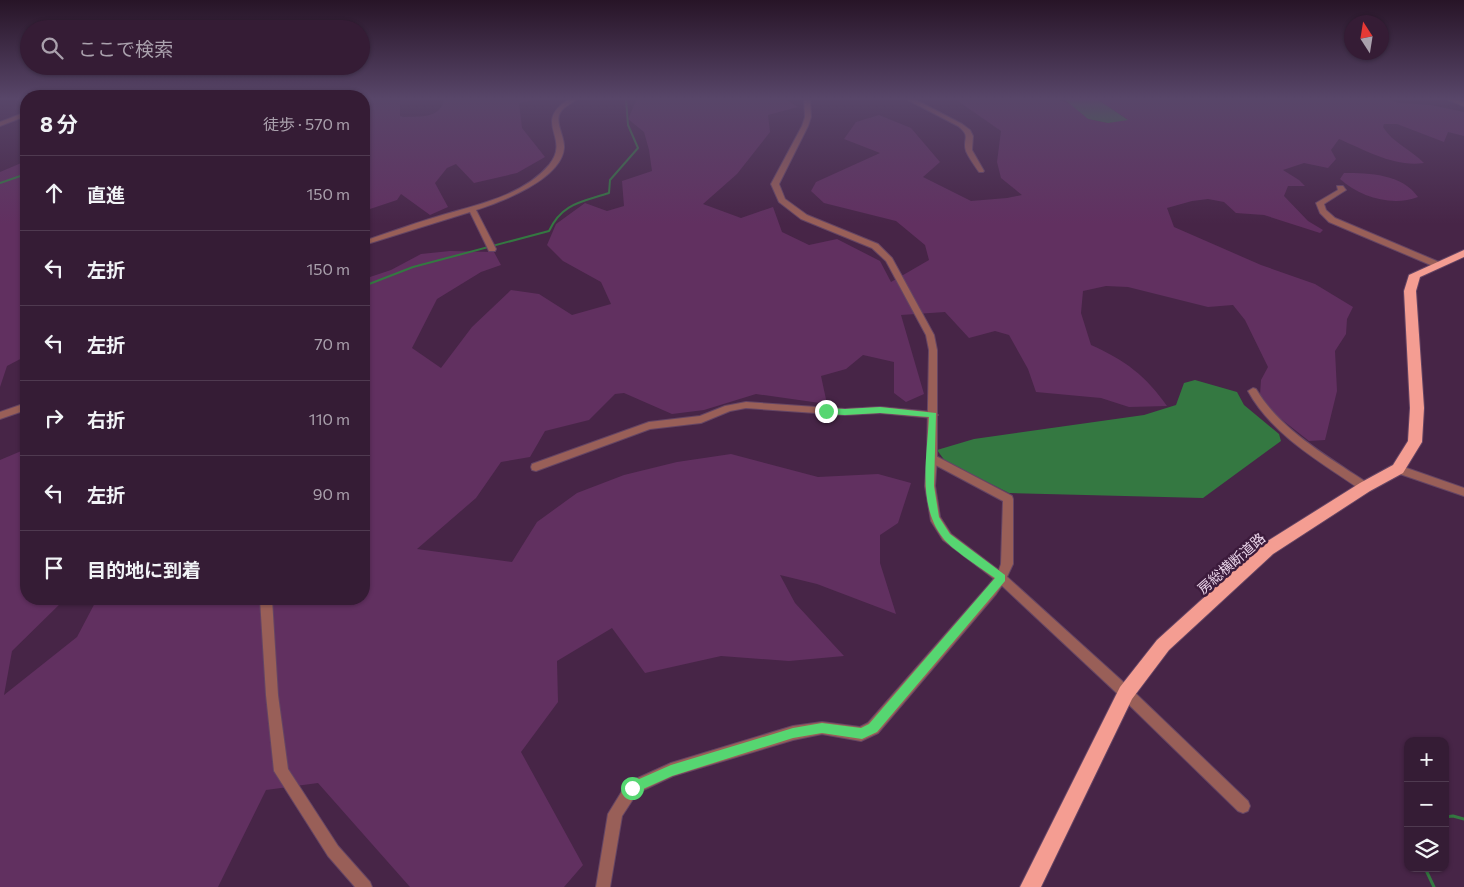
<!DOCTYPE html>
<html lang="ja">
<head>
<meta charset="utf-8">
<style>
  :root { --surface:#351c35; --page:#3d253d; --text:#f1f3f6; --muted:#aaa1ad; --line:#4f3a50 }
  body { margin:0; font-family:Commissioner,"Noto Sans JP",sans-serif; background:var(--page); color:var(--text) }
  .controls { position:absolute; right:15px; bottom:15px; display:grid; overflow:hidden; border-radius:10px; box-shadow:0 1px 4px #0004 }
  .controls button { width:45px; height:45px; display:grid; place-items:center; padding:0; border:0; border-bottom:1px solid var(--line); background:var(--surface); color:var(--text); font:25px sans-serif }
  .compass { position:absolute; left:1344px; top:15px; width:45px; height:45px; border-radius:50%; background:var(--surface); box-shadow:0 1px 4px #0004; rotate:348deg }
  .stop { position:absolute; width:15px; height:15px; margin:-11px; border:4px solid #56d671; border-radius:50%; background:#fff }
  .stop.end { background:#56d671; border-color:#fff; box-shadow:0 1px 5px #0008 }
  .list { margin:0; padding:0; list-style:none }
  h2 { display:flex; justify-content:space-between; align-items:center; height:65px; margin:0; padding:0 20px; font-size:21px }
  h2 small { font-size:16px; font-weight:400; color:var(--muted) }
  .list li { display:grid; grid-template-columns:32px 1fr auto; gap:15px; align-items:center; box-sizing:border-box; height:75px; padding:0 20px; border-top:1px solid var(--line) }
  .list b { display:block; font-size:19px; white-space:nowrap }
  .list em { font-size:16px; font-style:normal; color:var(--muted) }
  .icon { flex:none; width:28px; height:28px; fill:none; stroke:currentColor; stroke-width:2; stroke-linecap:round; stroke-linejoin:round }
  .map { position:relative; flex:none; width:1464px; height:887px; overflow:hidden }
  .search { position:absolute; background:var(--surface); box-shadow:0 1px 4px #0004; left:20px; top:20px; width:350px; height:55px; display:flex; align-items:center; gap:12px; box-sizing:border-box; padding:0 18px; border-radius:28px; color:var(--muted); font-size:19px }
  .panel { position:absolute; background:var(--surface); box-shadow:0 1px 4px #0004; left:20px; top:90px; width:350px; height:515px; border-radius:20px }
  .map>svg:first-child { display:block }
</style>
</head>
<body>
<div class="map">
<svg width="1464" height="887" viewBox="0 0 1464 887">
  <rect width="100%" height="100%" fill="#472547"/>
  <path fill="#613060" d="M 370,99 L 397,99 L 400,101 L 400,116 L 404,117 C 420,116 441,119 444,99 L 538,99 L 519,103 L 522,128 L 545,157 L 517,173 L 474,183 L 456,164 L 447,168 L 435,183 L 448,207 L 430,215 L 401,194 L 397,200 L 364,211 L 364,102 Z
    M 637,99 L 785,99 L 798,107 L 768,115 L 770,132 L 737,174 L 703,204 L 741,218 L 773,207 L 782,232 L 809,245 L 837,239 L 880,261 L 891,282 L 929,260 L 925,245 L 896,221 L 824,203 L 811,191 L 816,182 L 880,153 L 844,139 L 856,122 L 879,115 L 911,128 L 940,162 L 923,177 L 971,201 L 1007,198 L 1022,195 L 1001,178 L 997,162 L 1001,131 L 955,99 L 1057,99 L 1072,105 L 1088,119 L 1108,123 L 1127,119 L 1097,99 L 1389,99 L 1399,103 L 1431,105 L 1464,112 L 1464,136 L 1448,132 L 1444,142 L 1397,124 L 1384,124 L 1383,127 C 1392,142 1411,150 1424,163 C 1394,167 1367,151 1339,139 L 1331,150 L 1336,159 L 1328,168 L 1304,163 L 1283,170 L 1299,180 L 1305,186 L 1288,186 L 1284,196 L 1308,221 L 1323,230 L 1320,233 L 1264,215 L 1236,213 L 1224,202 L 1208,199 L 1192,201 L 1167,208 L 1174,227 L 1261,265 L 1315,284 L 1353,307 L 1347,319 L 1346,334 L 1335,351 L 1337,391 L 1325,440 L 1309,441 L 1276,415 L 1260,395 L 1261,380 L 1268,367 L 1245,320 L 1233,305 L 1208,307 L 1128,287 L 1106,286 L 1083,291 L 1081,313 L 1091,345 C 1125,360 1146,376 1167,406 L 1129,407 L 1101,398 L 1036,392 L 1028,369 L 1009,335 L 995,331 L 969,338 L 945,312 L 901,315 L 924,394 L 906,402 L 894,393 L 894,362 L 863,355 L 846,369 L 821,376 L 827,404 L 756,394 L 704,410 L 672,414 L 624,393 L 615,394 L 589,420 L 545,431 L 530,457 L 501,462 L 476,498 L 417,549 L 512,562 L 537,522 L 577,493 L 624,475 L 677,462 L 731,454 L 818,477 L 878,474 L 911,483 L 898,523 L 880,535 L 880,563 L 896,614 L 817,584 L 780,575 L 795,603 L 844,656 L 789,661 L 721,656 L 645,673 L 612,628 L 557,661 L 558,702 L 521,752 L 583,865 L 564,887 L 410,887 L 318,783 L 266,790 L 218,887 L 0,887 L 0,460 L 26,449 L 26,599 L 65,599 L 12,651 L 4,695 L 77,637 L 97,599 L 364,599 L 364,284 L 370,277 L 391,270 L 421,254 L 450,251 L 494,252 L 501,265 L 481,272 L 437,299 L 412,348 L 441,368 L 472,327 L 511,290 L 539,294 L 572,315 L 611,304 L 601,282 L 563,261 L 547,245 L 556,224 L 585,203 L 607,211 L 624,206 L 622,181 L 652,171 L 649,150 L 644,132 L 628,119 Z
    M 26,161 L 26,356 L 7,366 L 0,387 L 0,172 Z
    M 1344,173 C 1370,173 1402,174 1418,197 C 1392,207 1360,197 1340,179 Z"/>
  <path fill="#347841" d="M 1064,99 L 1097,99 L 1128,120 L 1108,123 L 1088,119 Z
    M 1195,380 L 1237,392 L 1244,405 L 1279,434 L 1281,441 L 1203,498 L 1009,493 L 945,461 L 937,450 L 974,439 L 1144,415 L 1176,405 L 1184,383 Z"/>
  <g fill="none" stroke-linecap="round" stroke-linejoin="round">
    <path stroke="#347841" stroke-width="2" d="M 0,183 L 26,174
      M 364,286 L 413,267 L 549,231 C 562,203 582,202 609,193 L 610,180 L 638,148 L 628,125 L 626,99"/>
    <path stroke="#347841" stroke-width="3" d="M 1445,817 L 1453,816 L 1464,819
      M 1425,868 L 1434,887"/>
    <g stroke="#654564" stroke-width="2">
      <path id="minor" d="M 569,99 L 577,99 C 573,102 568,105 564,108 C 551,119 565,134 564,148 C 562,179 501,202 476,210 L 496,249 L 495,251 L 489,251 L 488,249 L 470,212 L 364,245 L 364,241 C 388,233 412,224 436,217 C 474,205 522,197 549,165 C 572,137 531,123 569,99 Z
        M 906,99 L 914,99 L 962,124 L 970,130 L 973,136 L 972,150 L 984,171 L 983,172 L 979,172 C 975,166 969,158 966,151 C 962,138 972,137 958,126 Z
        M 1446,99 L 1456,99 L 1464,102 L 1464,106 Z
        M 26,112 L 26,116 L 0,126 L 0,122 Z
        M 1337,186 L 1343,186 L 1346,190 L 1324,204 L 1326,210 L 1335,218 L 1439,262 L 1439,266 L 1433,266 L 1329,222 L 1320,213 L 1316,203 L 1338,190 Z
        M 1253,388 L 1256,389 C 1281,431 1329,457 1369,484 L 1370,487 L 1369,490 L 1361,490 C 1321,462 1272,435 1248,391 Z
        M 746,402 L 845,409 L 880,407 L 933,412 L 938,415 L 933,418 L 880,413 L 845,415 L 746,408 L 730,411 L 701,423 L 650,429 L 536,471 L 532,470 L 531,467 L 532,464 L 649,422 L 700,416 L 725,406 Z
        M 26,403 L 26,410 L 0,419 L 0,412 Z
        M 932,454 L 1012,496 L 1013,499 L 1013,564 L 1005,581 L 996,594 L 878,733 L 861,741 L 822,734 L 793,740 L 673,776 L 637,793 L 622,816 L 610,887 L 596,887 L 608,814 L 627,783 L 671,763 L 793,726 L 822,722 L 860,727 L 868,723 L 988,586 L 997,575 L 1001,564 L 1003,501 L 928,461 L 927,458 L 928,455 Z
        M 1398,465 L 1464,488 L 1464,496 L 1394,472 L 1393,469 L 1394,466 Z
        M 260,599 L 272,599 L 278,695 L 288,769 L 338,846 L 370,882 L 372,887 L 355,887 L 328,856 L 274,771 L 266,695 Z
        M 1126,687 L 1131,689 L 1248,801 L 1250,806 L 1248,811 L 1243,813 L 1238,811 L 1121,697 L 1120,693 L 1121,689 Z"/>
    </g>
    <g stroke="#654564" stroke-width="2">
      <path id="tertiary" d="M 804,99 L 810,99 L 811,117 L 808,126 L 779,184 L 785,199 L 807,215 L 878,244 L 892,258 L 934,335 L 937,350 L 937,458 L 935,486 L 940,517 L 951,534 L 1005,575 L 1131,689 L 1132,693 L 1131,697 L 1126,699 L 1121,697 L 997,581 L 943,540 L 931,521 L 925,486 L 927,458 L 929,350 L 926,335 L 886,261 L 872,248 L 801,219 L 779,202 L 771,184 L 802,126 L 805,117 Z"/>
    </g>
    <g stroke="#654564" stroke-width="2">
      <path id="trunk" d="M 1464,250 L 1464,257 L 1420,277 L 1416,291 L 1424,408 L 1422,442 L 1403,473 L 1370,491 L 1273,554 L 1169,650 L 1132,699 L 1041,887 L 1020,887 L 1120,687 L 1157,640 L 1263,544 L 1360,483 L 1393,465 L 1408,441 L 1410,408 L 1404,291 L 1409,275 Z"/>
    </g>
    <use href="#minor" fill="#995f58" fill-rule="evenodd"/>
    <use href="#tertiary" fill="#995f58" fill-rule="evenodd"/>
    <use href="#trunk" fill="#f49d92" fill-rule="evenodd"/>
  </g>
  <linearGradient id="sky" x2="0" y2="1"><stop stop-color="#271427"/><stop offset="0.44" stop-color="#584669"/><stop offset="1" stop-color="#584669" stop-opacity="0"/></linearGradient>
  <rect width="1464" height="224" fill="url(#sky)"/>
  <path fill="#56d671" d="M 880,407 L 936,413 L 934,486 L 939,517 L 950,534 L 1005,575 L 1005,581 L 877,732 L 862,739 L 822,733 L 793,738 L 672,776 L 632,794 L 628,792 L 627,788 L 628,784 L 671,765 L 793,728 L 822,723 L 861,728 L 869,724 L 995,578 C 982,569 951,549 943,538 C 917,505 927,457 929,417 L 880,413 L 845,415 L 826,414 L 822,411 L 826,408 L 845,409 Z"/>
  <g text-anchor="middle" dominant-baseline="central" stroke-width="5" stroke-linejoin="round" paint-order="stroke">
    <g font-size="14" fill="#ebd5ea" stroke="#3c1b3c">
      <text transform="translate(1231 563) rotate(-41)">房総横断道路</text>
    </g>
  </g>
</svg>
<div class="controls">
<button>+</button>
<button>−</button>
<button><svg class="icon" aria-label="layers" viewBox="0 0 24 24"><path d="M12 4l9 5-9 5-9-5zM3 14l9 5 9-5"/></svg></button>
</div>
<svg class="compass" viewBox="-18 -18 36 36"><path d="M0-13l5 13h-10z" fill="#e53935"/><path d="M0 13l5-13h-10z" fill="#aaa1ad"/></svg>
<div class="stop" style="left:632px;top:788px"></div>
<div class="stop end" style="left:826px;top:411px"></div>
<div class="search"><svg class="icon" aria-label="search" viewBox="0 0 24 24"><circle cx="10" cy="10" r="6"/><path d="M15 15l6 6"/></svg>ここで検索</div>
<section class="panel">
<h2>8 分<small>徒歩 · 570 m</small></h2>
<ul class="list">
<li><svg class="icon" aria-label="ahead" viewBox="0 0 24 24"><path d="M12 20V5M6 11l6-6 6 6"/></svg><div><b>直進</b></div><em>150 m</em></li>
<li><svg class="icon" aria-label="left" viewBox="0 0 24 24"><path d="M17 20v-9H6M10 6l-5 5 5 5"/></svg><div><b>左折</b></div><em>150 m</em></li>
<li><svg class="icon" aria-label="left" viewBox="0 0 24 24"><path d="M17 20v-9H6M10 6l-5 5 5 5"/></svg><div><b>左折</b></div><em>70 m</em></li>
<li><svg class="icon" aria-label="right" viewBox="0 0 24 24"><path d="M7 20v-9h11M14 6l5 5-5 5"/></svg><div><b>右折</b></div><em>110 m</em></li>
<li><svg class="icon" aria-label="left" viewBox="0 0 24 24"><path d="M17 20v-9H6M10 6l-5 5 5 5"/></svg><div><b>左折</b></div><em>90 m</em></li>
<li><svg class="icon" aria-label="arrive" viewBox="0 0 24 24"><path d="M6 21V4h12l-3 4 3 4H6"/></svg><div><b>目的地に到着</b></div></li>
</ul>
</section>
</div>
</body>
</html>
